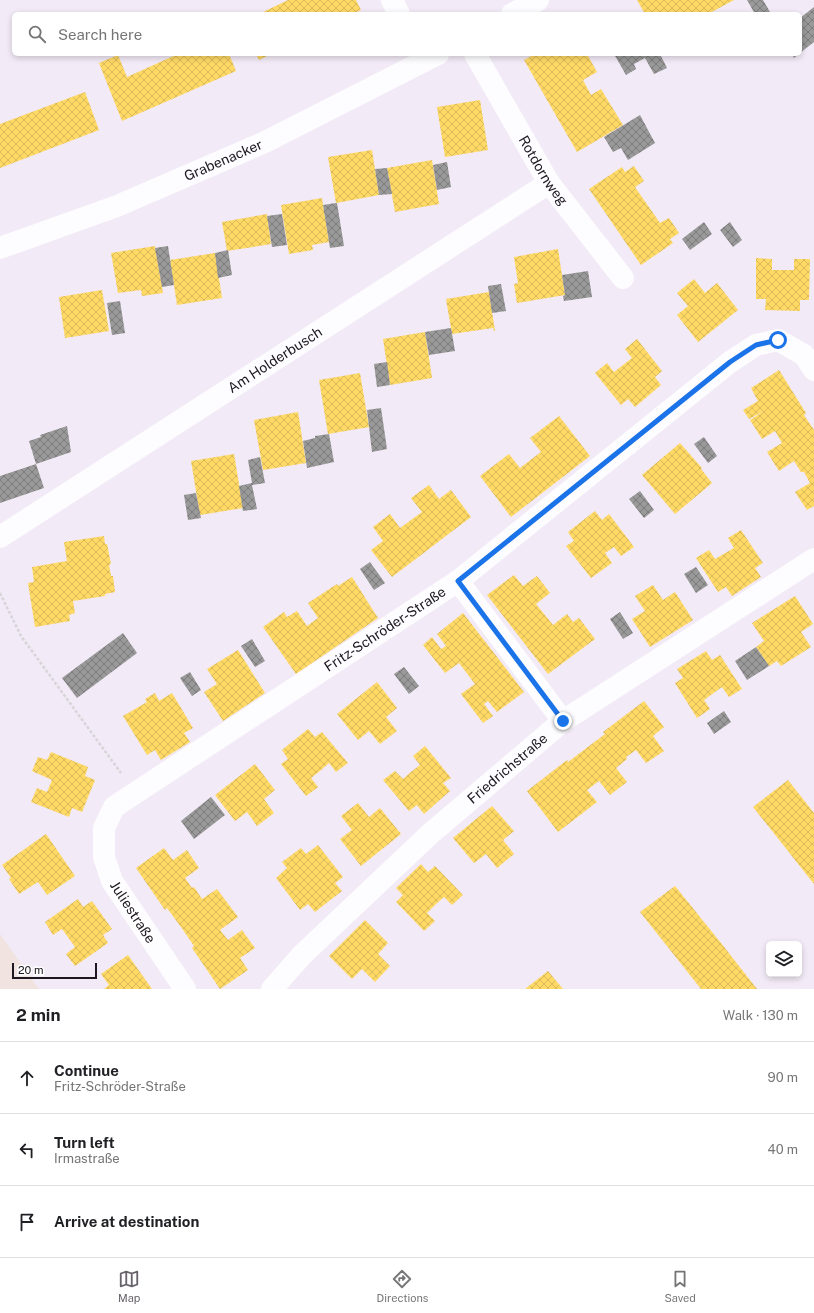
<!DOCTYPE html>
<html lang="en">
<head>
<meta charset="utf-8">
<style>
  :root { --surface:#fff; --page:#f2f2f2; --text:#202124; --muted:#757577; --line:#e0e0e0; --accent:#68626a }
  body { margin:0; font-family:"Public Sans",sans-serif; background:var(--page); color:var(--text) }
  .controls { position:absolute; right:12px; bottom:12px; display:grid; overflow:hidden; border-radius:6px; box-shadow:0 2px 6px #0003 }
  .controls button { width:36px; height:36px; display:grid; place-items:center; padding:0; border:0; border-bottom:1px solid var(--line); background:var(--surface); color:var(--text); font:20px sans-serif }
  .scale { position:absolute; left:12px; bottom:10px; width:85px; box-sizing:border-box; padding-left:4px; border:2px solid #1d181f; border-top:0; font-size:11px; line-height:14px; white-space:nowrap; color:#1d181f; -webkit-text-stroke:3px #fff; paint-order:stroke }
  .stop { position:absolute; width:12px; height:12px; margin:-9px; border:3px solid #1a73e8; border-radius:50%; background:#fff }
  .stop.end { background:#1a73e8; border-color:#fff; box-shadow:0 1px 4px #0008 }
  .list { margin:0; padding:0; list-style:none }
  h2 { display:flex; justify-content:space-between; align-items:center; height:52px; margin:0; padding:0 16px; font-size:17px }
  h2 small { font-size:13px; font-weight:400; color:var(--muted) }
  .list li { display:grid; grid-template-columns:26px 1fr auto; gap:12px; align-items:center; box-sizing:border-box; height:72px; padding:0 16px; border-top:1px solid var(--line) }
  .list b { display:block; font-size:15px; white-space:nowrap }
  .list p { margin:0; font-size:13px; white-space:nowrap; color:var(--muted) }
  .list em { font-size:13px; font-style:normal; color:var(--muted) }
  .icon { flex:none; width:22px; height:22px; fill:none; stroke:currentColor; stroke-width:2; stroke-linecap:round; stroke-linejoin:round }
  .map { position:relative; flex:none; width:814px; height:989px; overflow:hidden }
  .search { position:absolute; background:var(--surface); box-shadow:0 2px 6px #0003; left:12px; right:12px; top:12px; height:44px; display:flex; align-items:center; gap:10px; box-sizing:border-box; padding:0 14px; border-radius:6px; color:var(--muted); font-size:15px }
  .sheet { height:268px; background:var(--surface) }
  nav { display:flex; justify-content:space-around; align-items:center; box-sizing:border-box; height:56px; border-top:1px solid var(--line); background:var(--surface); font-size:11px; color:var(--muted) }
  nav a { display:grid; justify-items:center; gap:2px }
  nav .on { color:var(--accent) }
  .map>svg:first-child { display:block }
</style>
</head>
<body>
<div class="map">
<svg width="814" height="989" viewBox="0 0 814 989">
  <defs>
    <pattern id="homes-cross-hatch" width="8" height="8" patternUnits="userSpaceOnUse"><rect width="8" height="8" fill="#ffd966"/><path d="M0 0l8 8M0 8l8-8" fill="none" stroke="#daba58"/></pattern>
    <pattern id="industry-cross-hatch" width="8" height="8" patternUnits="userSpaceOnUse"><rect width="8" height="8" fill="#999"/><path d="M0 0l8 8M0 8l8-8" fill="none" stroke="#7c7c7c"/></pattern>
  </defs>
  <rect width="100%" height="100%" fill="#f2eaf6"/>
  <path fill="#f1e3df" d="M 0,934 L 39,989 L 0,989 Z"/>
  <path fill="url(#homes-cross-hatch)" d="M 288,0 L 356,0 L 361,10 L 353,14 L 259,14 Z
    M 637,0 L 734,0 L 708,14 L 645,14 Z
    M 178,54 L 229,54 L 236,71 L 122,121 L 99,63 L 118,55 L 127,77 Z
    M 256,54 L 271,54 L 259,60 Z
    M 535,54 L 587,54 L 597,72 L 583,80 L 591,95 L 601,89 L 623,125 L 577,152 L 524,60 Z
    M 85,92 L 99,130 L 0,168 L 0,124 Z
    M 480,100 L 488,150 L 445,157 L 437,107 Z
    M 372,150 L 379,195 L 336,203 L 328,157 Z
    M 432,160 L 439,204 L 395,212 L 387,168 Z
    M 634,166 L 644,181 L 635,187 L 660,223 L 669,218 L 679,233 L 670,239 L 673,243 L 641,265 L 589,189 L 622,167 L 625,172 Z
    M 322,198 L 329,242 L 312,245 L 313,250 L 289,254 L 281,205 Z
    M 267,214 L 271,244 L 227,251 L 222,222 Z
    M 155,246 L 163,293 L 142,296 L 141,290 L 118,293 L 111,253 Z
    M 558,249 L 565,295 L 517,303 L 514,284 L 518,283 L 514,257 Z
    M 215,253 L 222,298 L 177,305 L 170,260 Z
    M 756,258 L 772,259 L 772,270 L 794,270 L 794,259 L 810,259 L 809,300 L 800,300 L 800,311 L 765,310 L 766,299 L 756,299 Z
    M 694,279 L 705,293 L 717,283 L 738,310 L 698,342 L 677,315 L 688,306 L 677,293 Z
    M 102,290 L 109,331 L 65,338 L 59,297 Z
    M 489,292 L 495,331 L 494,331 L 493,328 L 452,334 L 446,299 Z
    M 425,332 L 432,378 L 390,385 L 383,339 Z
    M 637,339 L 662,371 L 655,377 L 661,385 L 635,407 L 628,399 L 621,405 L 595,373 L 607,363 L 614,372 L 632,358 L 625,349 Z
    M 779,370 L 806,413 L 804,415 L 814,430 L 814,506 L 807,510 L 795,492 L 810,483 L 804,472 L 801,472 L 794,461 L 779,471 L 767,452 L 782,443 L 775,431 L 762,439 L 750,420 L 764,411 L 749,419 L 743,410 L 758,401 L 751,388 Z
    M 360,373 L 369,427 L 328,434 L 319,380 Z
    M 298,412 L 306,463 L 263,470 L 254,420 Z
    M 559,416 L 590,456 L 511,517 L 480,476 L 509,454 L 520,468 L 541,452 L 530,438 Z
    M 680,443 L 702,468 L 701,469 L 712,483 L 675,514 L 642,475 Z
    M 234,454 L 243,508 L 200,515 L 191,461 Z
    M 429,485 L 439,499 L 451,490 L 471,517 L 392,577 L 371,550 L 383,541 L 373,527 L 390,514 L 400,528 L 422,512 L 411,498 Z
    M 595,511 L 602,520 L 609,514 L 634,547 L 621,556 L 614,547 L 605,553 L 612,563 L 591,578 L 566,546 L 574,541 L 568,532 Z
    M 741,530 L 763,563 L 755,568 L 761,577 L 732,596 L 726,587 L 718,592 L 696,558 L 709,550 L 715,559 L 734,548 L 728,538 Z
    M 104,536 L 105,544 L 107,544 L 111,564 L 109,565 L 111,576 L 113,576 L 115,592 L 105,594 L 105,596 L 73,601 L 75,613 L 69,615 L 70,621 L 35,627 L 28,583 L 34,582 L 32,567 L 67,561 L 64,542 Z
    M 514,575 L 523,586 L 537,576 L 544,585 L 550,593 L 536,604 L 553,625 L 567,614 L 573,622 L 579,618 L 595,639 L 548,674 L 487,595 Z
    M 352,577 L 378,618 L 296,674 L 263,627 L 284,612 L 287,617 L 297,611 L 307,626 L 318,618 L 308,603 L 337,584 L 338,586 Z
    M 653,585 L 663,600 L 675,592 L 693,620 L 650,647 L 632,619 L 645,611 L 635,596 Z
    M 795,596 L 813,624 L 801,632 L 811,647 L 781,666 L 777,661 L 769,666 L 756,647 L 764,641 L 752,623 Z
    M 463,613 L 524,692 L 497,712 L 488,701 L 484,704 L 493,716 L 483,723 L 461,694 L 475,684 L 459,663 L 445,673 L 423,645 L 432,637 L 441,649 L 446,646 L 437,634 Z
    M 238,650 L 265,693 L 223,721 L 204,692 L 217,684 L 207,669 Z
    M 706,651 L 712,660 L 720,655 L 742,689 L 729,697 L 722,687 L 704,700 L 710,709 L 697,718 L 675,683 L 683,678 L 677,669 Z
    M 377,682 L 397,708 L 386,717 L 397,731 L 380,744 L 369,731 L 358,740 L 337,714 Z
    M 155,693 L 159,701 L 172,693 L 193,728 L 184,733 L 190,742 L 161,760 L 155,750 L 147,755 L 123,716 L 147,702 L 145,699 Z
    M 644,701 L 664,727 L 653,736 L 664,751 L 646,763 L 636,750 L 626,757 L 627,759 L 616,768 L 627,782 L 610,795 L 599,781 L 587,790 L 597,802 L 558,832 L 527,791 L 567,760 L 568,762 L 605,734 L 603,732 Z
    M 308,729 L 315,737 L 322,732 L 348,763 L 336,772 L 329,763 L 320,771 L 311,778 L 318,787 L 306,796 L 281,764 L 288,759 L 282,750 Z
    M 425,746 L 451,778 L 443,783 L 450,791 L 424,814 L 417,805 L 409,811 L 383,780 L 395,771 L 403,779 L 411,772 L 420,765 L 413,756 Z
    M 51,752 L 88,767 L 85,776 L 95,780 L 82,812 L 72,808 L 69,817 L 31,802 L 37,788 L 47,792 L 52,780 L 32,771 L 38,757 L 47,760 Z
    M 255,764 L 275,790 L 264,799 L 274,813 L 257,826 L 247,812 L 235,821 L 215,795 Z
    M 788,780 L 814,813 L 814,884 L 753,807 Z
    M 358,803 L 369,817 L 380,808 L 401,834 L 361,866 L 340,839 L 352,830 L 341,816 Z
    M 492,806 L 514,831 L 503,840 L 514,854 L 497,868 L 486,854 L 474,863 L 453,838 Z
    M 46,834 L 75,876 L 47,895 L 38,882 L 19,894 L 9,879 L 11,878 L 2,865 Z
    M 318,845 L 343,877 L 335,883 L 342,891 L 315,912 L 308,904 L 300,910 L 276,878 L 287,868 L 282,862 L 301,848 L 306,854 Z
    M 164,848 L 173,860 L 187,850 L 199,868 L 185,878 L 192,888 L 194,887 L 202,899 L 217,889 L 238,917 L 220,930 L 228,940 L 242,930 L 255,948 L 240,958 L 248,970 L 220,989 L 192,948 L 194,946 L 181,927 L 167,908 L 165,910 L 136,868 Z
    M 421,864 L 428,872 L 435,866 L 463,895 L 452,905 L 444,897 L 435,905 L 427,913 L 435,921 L 424,931 L 396,902 L 403,895 L 396,888 Z
    M 675,886 L 721,943 L 757,989 L 701,989 L 640,912 Z
    M 78,899 L 83,907 L 92,901 L 112,929 L 103,935 L 108,943 L 75,966 L 66,954 L 75,947 L 62,929 L 53,935 L 45,922 Z
    M 365,920 L 388,943 L 378,954 L 390,966 L 375,982 L 362,969 L 352,979 L 329,956 Z
    M 128,955 L 152,989 L 104,989 L 109,985 L 101,974 Z
    M 548,971 L 563,989 L 525,989 Z"/>
  <path fill="url(#industry-cross-hatch)" d="M 747,0 L 763,0 L 770,12 L 766,14 L 755,14 Z
    M 814,7 L 814,42 L 800,53 L 800,18 Z
    M 614,54 L 660,54 L 667,68 L 654,74 L 645,58 L 634,64 L 636,69 L 626,75 Z
    M 792,54 L 799,54 L 794,58 Z
    M 640,115 L 655,143 L 628,160 L 621,148 L 613,152 L 604,137 Z
    M 447,162 L 451,187 L 437,190 L 433,165 Z
    M 387,168 L 392,194 L 379,195 L 375,169 Z
    M 336,203 L 337,203 L 344,246 L 330,248 L 323,205 Z
    M 282,214 L 287,245 L 272,247 L 267,216 Z
    M 704,222 L 712,234 L 690,250 L 682,239 Z
    M 730,222 L 742,240 L 733,247 L 720,230 Z
    M 168,246 L 174,285 L 162,287 L 155,248 Z
    M 228,250 L 232,275 L 218,278 L 215,253 Z
    M 588,271 L 592,297 L 564,301 L 563,296 L 565,295 L 562,275 Z
    M 501,284 L 506,311 L 492,313 L 488,286 Z
    M 120,301 L 125,333 L 112,335 L 107,303 Z
    M 451,328 L 455,351 L 429,355 L 425,332 Z
    M 387,362 L 390,385 L 377,387 L 374,364 Z
    M 381,408 L 387,449 L 372,452 L 367,410 Z
    M 67,426 L 71,452 L 36,464 L 29,441 L 41,437 L 40,435 Z
    M 329,434 L 334,462 L 307,468 L 303,441 L 315,438 L 315,436 Z
    M 704,437 L 717,456 L 708,463 L 694,444 Z
    M 260,457 L 265,483 L 252,485 L 257,509 L 243,511 L 239,486 L 252,483 L 248,460 Z
    M 36,464 L 44,488 L 0,503 L 0,476 Z
    M 640,491 L 654,510 L 644,518 L 629,499 Z
    M 196,493 L 201,518 L 188,520 L 184,495 Z
    M 370,562 L 385,583 L 374,590 L 360,569 Z
    M 696,567 L 708,585 L 696,593 L 684,574 Z
    M 620,612 L 633,633 L 623,639 L 610,619 Z
    M 123,633 L 137,653 L 77,698 L 62,678 Z
    M 252,639 L 265,661 L 255,667 L 241,646 Z
    M 756,647 L 769,666 L 747,680 L 735,661 Z
    M 404,667 L 419,686 L 409,694 L 394,674 Z
    M 190,672 L 201,690 L 192,696 L 180,678 Z
    M 724,711 L 731,722 L 714,734 L 707,723 Z
    M 211,797 L 225,815 L 194,839 L 181,821 Z"/>
  <g fill="none" stroke-linecap="round" stroke-linejoin="round">
    <path stroke="#d7d5d8" stroke-width="2.5" stroke-dasharray="3 2" stroke-linecap="butt" d="M 0,593 L 21,636 L 121,773"/>
    <g stroke="#fdfcfe" stroke-width="22">
      <path d="M 392,0 L 399,14"/>
      <path d="M 512,14 L 538,0"/>
      <path id="s1" d="M 475,54 L 549,183 L 623,278"/>
      <path id="s2" d="M 0,248 L 117,206 L 265,142 L 438,54"/>
      <path id="s3" d="M 0,537 L 549,183"/>
      <path d="M 458,581 L 563,721"/>
      <path id="s4" d="M 185,989 L 112,881 L 104,857 L 104,828 L 114,807 L 458,581 L 730,362 L 756,345 L 778,340 L 804,355 L 814,370"/>
      <path id="s5" d="M 272,989 L 302,955 L 430,834 L 563,721 L 814,559"/>
    </g>
  </g>
  <g fill="none" stroke-linecap="round" stroke-linejoin="round">
    <path stroke="#1a73e8" stroke-width="5" d="M 563,721 L 458,581 L 730,362 L 756,345 L 778,340"/>
  </g>
  <g text-anchor="middle" dominant-baseline="central" stroke-width="4" stroke-linejoin="round" paint-order="stroke">
    <g font-size="14" fill="#1d181f" stroke="#fff">
      <text stroke="none"><textPath href="#s2" startOffset="240">Grabenacker</textPath></text>
      <text stroke="none"><textPath href="#s1" startOffset="135">Rotdornweg</textPath></text>
      <text stroke="none"><textPath href="#s3" startOffset="327">Am Holderbusch</textPath></text>
      <text stroke="none"><textPath href="#s4" startOffset="532">Fritz-Schröder-Straße</textPath></text>
      <text stroke="none"><textPath href="#s5" startOffset="323">Friedrichstraße</textPath></text>
      <text transform="translate(133 912) rotate(57)">Juliestraße</text>
    </g>
  </g>
</svg>
<div class="controls">
<button><svg class="icon" aria-label="layers" viewBox="0 0 24 24"><path d="M12 4l9 5-9 5-9-5zM3 14l9 5 9-5"/></svg></button>
</div>
<div class="scale">20 m</div>
<div class="stop" style="left:778px;top:340px"></div>
<div class="stop end" style="left:563px;top:721px"></div>
<div class="search"><svg class="icon" aria-label="search" viewBox="0 0 24 24"><circle cx="10" cy="10" r="6"/><path d="M15 15l6 6"/></svg>Search here</div>
</div>
<section class="sheet">
<h2>2 min<small>Walk · 130 m</small></h2>
<ul class="list">
<li><svg class="icon" aria-label="ahead" viewBox="0 0 24 24"><path d="M12 20V5M6 11l6-6 6 6"/></svg><div><b>Continue</b><p>Fritz-Schröder-Straße</p></div><em>90 m</em></li>
<li><svg class="icon" aria-label="left" viewBox="0 0 24 24"><path d="M17 20v-9H6M10 6l-5 5 5 5"/></svg><div><b>Turn left</b><p>Irmastraße</p></div><em>40 m</em></li>
<li><svg class="icon" aria-label="arrive" viewBox="0 0 24 24"><path d="M6 21V4h12l-3 4 3 4H6"/></svg><div><b>Arrive at destination</b></div></li>
</ul>
</section>
<nav>
<a class="on"><svg class="icon" aria-label="map" viewBox="0 0 24 24"><path d="M3 6l6-2 6 2 6-2v14l-6 2-6-2-6 2zM9 4v14M15 6v14"/></svg>Map</a>
<a><svg class="icon" aria-label="directions" viewBox="0 0 24 24"><path d="M12 3l9 9-9 9-9-9zM9 14v-3h6M13 9l2 2-2 2"/></svg>Directions</a>
<a><svg class="icon" aria-label="saved" viewBox="0 0 24 24"><path d="M7 4h10v16l-5-4-5 4z"/></svg>Saved</a>
</nav>
</body>
</html>
